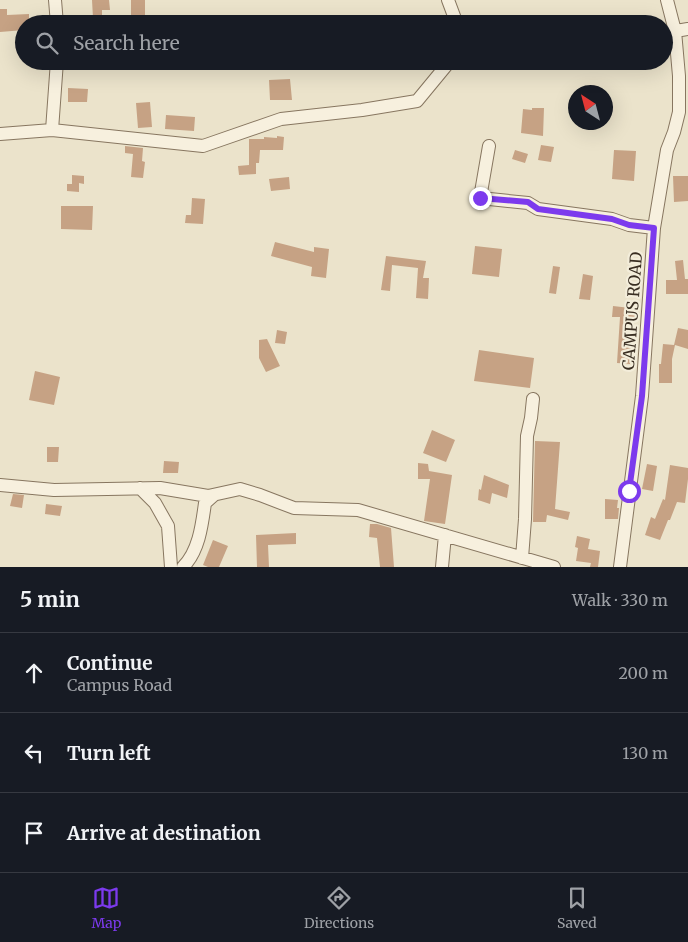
<!DOCTYPE html>
<html lang="en">
<head>
<meta charset="utf-8">
<style>
  :root { --surface:#171b24; --page:#242831; --text:#f1f3f6; --muted:#9ea1a6; --line:#363941; --accent:#7c3aed }
  body { margin:0; font-family:Merriweather,serif; background:var(--page); color:var(--text) }
  .compass { position:absolute; left:568px; top:85px; width:45px; height:45px; border-radius:50%; background:var(--surface); box-shadow:0 5px 20px #0002; rotate:324deg }
  .stop { position:absolute; width:15px; height:15px; margin:-11px; border:4px solid #7c3aed; border-radius:50%; background:#fff }
  .stop.end { background:#7c3aed; border-color:#fff; box-shadow:0 1px 5px #0008 }
  .list { margin:0; padding:0; list-style:none }
  h2 { display:flex; justify-content:space-between; align-items:center; height:65px; margin:0; padding:0 20px; font-size:21px }
  h2 small { font-size:16px; font-weight:400; color:var(--muted) }
  .list li { display:grid; grid-template-columns:32px 1fr auto; gap:15px; align-items:center; box-sizing:border-box; height:80px; padding:0 20px; border-top:1px solid var(--line) }
  .list b { display:block; font-size:19px; white-space:nowrap }
  .list p { margin:0; font-size:16px; white-space:nowrap; color:var(--muted) }
  .list em { font-size:16px; font-style:normal; color:var(--muted) }
  .icon { flex:none; width:28px; height:28px; fill:none; stroke:currentColor; stroke-width:2; stroke-linecap:round; stroke-linejoin:round }
  .map { position:relative; flex:none; width:688px; height:567px; overflow:hidden }
  .search { position:absolute; background:var(--surface); box-shadow:0 5px 20px #0002; left:15px; right:15px; top:15px; height:55px; display:flex; align-items:center; gap:12px; box-sizing:border-box; padding:0 18px; border-radius:28px; color:var(--muted); font-size:19px }
  .sheet { height:305px; background:var(--surface) }
  nav { display:flex; justify-content:space-around; align-items:center; box-sizing:border-box; height:70px; border-top:1px solid var(--line); background:var(--surface); font-size:14px; color:var(--muted) }
  nav a { display:grid; justify-items:center; gap:2px }
  nav .on { color:var(--accent) }
  .map>svg:first-child { display:block }
</style>
</head>
<body>
<div class="map">
<svg width="688" height="567" viewBox="0 0 688 567">
  <rect width="100%" height="100%" fill="#ebe3cb"/>
  <path fill="#c6a284" d="M 92,0 L 109,0 L 110,10 L 102,10 L 102,18 L 93,18 Z
    M 131,0 L 145,0 L 145,19 L 131,19 Z
    M 0,9 L 7,9 L 7,15 L 29,14 L 29,24 L 24,24 L 24,30 L 0,32 Z
    M 290,79 L 292,100 L 270,100 L 269,80 Z
    M 68,88 L 88,89 L 87,102 L 68,102 Z
    M 150,102 L 152,127 L 138,128 L 136,103 Z
    M 532,108 L 544,108 L 543,136 L 521,133 L 523,109 L 532,110 Z
    M 166,115 L 195,117 L 194,131 L 165,129 Z
    M 277,136 L 284,137 L 283,150 L 260,150 L 259,163 L 256,163 L 256,174 L 239,175 L 238,166 L 249,165 L 249,139 L 264,139 L 264,137 L 277,138 Z
    M 541,145 L 554,147 L 551,162 L 538,160 Z
    M 125,146 L 143,148 L 142,161 L 145,162 L 143,178 L 131,177 L 133,154 L 125,153 Z
    M 515,150 L 528,154 L 525,163 L 512,159 Z
    M 614,150 L 636,151 L 634,181 L 612,179 Z
    M 72,175 L 84,176 L 84,184 L 79,183 L 79,192 L 67,191 L 67,184 L 72,184 Z
    M 673,176 L 688,176 L 688,201 L 674,202 Z
    M 289,177 L 290,189 L 271,191 L 269,179 Z
    M 192,198 L 205,199 L 203,224 L 185,223 L 186,215 L 191,215 Z
    M 61,206 L 93,206 L 92,230 L 61,229 Z
    M 275,242 L 314,252 L 314,247 L 329,249 L 326,278 L 311,276 L 312,267 L 271,256 Z
    M 475,246 L 502,249 L 499,277 L 472,274 Z
    M 386,256 L 426,261 L 423,278 L 429,278 L 428,299 L 416,298 L 418,268 L 392,265 L 390,291 L 381,290 Z
    M 683,260 L 685,279 L 688,279 L 688,294 L 666,294 L 666,280 L 677,280 L 675,261 Z
    M 553,266 L 560,267 L 556,294 L 549,293 Z
    M 583,274 L 593,276 L 590,300 L 579,299 Z
    M 613,306 L 639,309 L 638,319 L 634,319 L 630,364 L 617,363 L 620,317 L 612,317 Z
    M 678,328 L 688,330 L 688,349 L 675,345 L 672,359 L 672,383 L 659,383 L 659,364 L 661,364 L 663,344 L 674,345 Z
    M 277,330 L 287,332 L 285,344 L 275,343 Z
    M 267,339 L 280,366 L 266,372 L 259,358 L 259,340 Z
    M 479,350 L 534,358 L 530,388 L 474,381 Z
    M 35,371 L 60,377 L 54,405 L 29,400 Z
    M 432,430 L 455,440 L 446,462 L 423,453 Z
    M 535,441 L 560,442 L 555,509 L 570,512 L 568,520 L 547,515 L 546,522 L 533,522 Z
    M 47,447 L 59,447 L 58,462 L 47,462 Z
    M 164,461 L 179,462 L 178,473 L 163,473 Z
    M 418,463 L 428,464 L 429,471 L 452,475 L 445,524 L 424,521 L 430,479 L 418,479 Z
    M 647,464 L 657,466 L 653,491 L 642,489 Z
    M 670,465 L 688,468 L 688,479 L 685,503 L 677,502 L 670,520 L 668,520 L 660,540 L 645,535 L 651,517 L 655,519 L 663,499 L 665,500 Z
    M 484,475 L 509,485 L 507,498 L 492,493 L 490,504 L 478,500 L 479,489 L 481,490 Z
    M 13,494 L 24,495 L 22,508 L 10,506 Z
    M 605,499 L 618,500 L 617,508 L 619,508 L 618,519 L 605,519 Z
    M 46,504 L 62,506 L 60,516 L 45,514 Z
    M 370,524 L 377,524 L 391,528 L 394,567 L 380,567 L 377,538 L 369,537 Z
    M 296,533 L 296,544 L 268,545 L 269,567 L 257,567 L 256,535 Z
    M 577,536 L 590,539 L 588,549 L 600,551 L 598,567 L 590,567 L 591,563 L 576,561 L 578,548 L 575,547 Z
    M 213,540 L 228,546 L 219,567 L 208,567 L 203,565 Z"/>
  <g fill="none" stroke-linecap="round" stroke-linejoin="round">
    <g stroke="#877660" stroke-width="14">
      <path id="minor" d="M 55,0 L 57,24
        M 448,0 L 457,24
        M 664,33 L 688,29
        M 52,130 L 57,61
        M 0,134 L 52,130 L 203,146 L 281,119 L 362,110 L 417,101 L 450,61
        M 489,146 L 480,198 L 528,203 L 538,209 L 612,219 L 629,225 L 654,228
        M 0,485 L 54,490 L 160,488 L 208,496 L 240,489 L 260,495 L 294,508 L 358,510 L 554,567
        M 140,488 L 155,503 L 168,526 L 171,567
        M 522,558 L 525,519 L 527,436 L 531,418 L 533,399
        M 183,567 C 199,551 202,525 205,503 L 214,495
        M 442,567 L 445,535
        M 620,567 L 642,396 L 654,228 L 667,150 L 674,132 L 679,112 L 679,76 L 675,31 L 667,0"/>
    </g>
    <use href="#minor" stroke="#f7f0de" stroke-width="12"/>
  </g>
  <g fill="none" stroke-linecap="round" stroke-linejoin="round">
    <path stroke="#7c3aed" stroke-width="6" d="M 480,198 L 528,202 L 538,209 L 612,219 L 629,225 L 654,228 L 642,396 L 629,491"/>
  </g>
  <g text-anchor="middle" dominant-baseline="central" stroke-width="4.5" stroke-linejoin="round" paint-order="stroke">
    <g font-size="16" fill="#392e22" stroke="#f3edda">
      <text transform="translate(632 311) rotate(-86)">CAMPUS ROAD</text>
    </g>
  </g>
</svg>
<svg class="compass" viewBox="-18 -18 36 36"><path d="M0-13l5 13h-10z" fill="#e53935"/><path d="M0 13l5-13h-10z" fill="#9ea1a6"/></svg>
<div class="stop" style="left:629px;top:491px"></div>
<div class="stop end" style="left:480px;top:198px"></div>
<div class="search"><svg class="icon" aria-label="search" viewBox="0 0 24 24"><circle cx="10" cy="10" r="6"/><path d="M15 15l6 6"/></svg>Search here</div>
</div>
<section class="sheet">
<h2>5 min<small>Walk · 330 m</small></h2>
<ul class="list">
<li><svg class="icon" aria-label="ahead" viewBox="0 0 24 24"><path d="M12 20V5M6 11l6-6 6 6"/></svg><div><b>Continue</b><p>Campus Road</p></div><em>200 m</em></li>
<li><svg class="icon" aria-label="left" viewBox="0 0 24 24"><path d="M17 20v-9H6M10 6l-5 5 5 5"/></svg><div><b>Turn left</b></div><em>130 m</em></li>
<li><svg class="icon" aria-label="arrive" viewBox="0 0 24 24"><path d="M6 21V4h12l-3 4 3 4H6"/></svg><div><b>Arrive at destination</b></div></li>
</ul>
</section>
<nav>
<a class="on"><svg class="icon" aria-label="map" viewBox="0 0 24 24"><path d="M3 6l6-2 6 2 6-2v14l-6 2-6-2-6 2zM9 4v14M15 6v14"/></svg>Map</a>
<a><svg class="icon" aria-label="directions" viewBox="0 0 24 24"><path d="M12 3l9 9-9 9-9-9zM9 14v-3h6M13 9l2 2-2 2"/></svg>Directions</a>
<a><svg class="icon" aria-label="saved" viewBox="0 0 24 24"><path d="M7 4h10v16l-5-4-5 4z"/></svg>Saved</a>
</nav>
</body>
</html>
